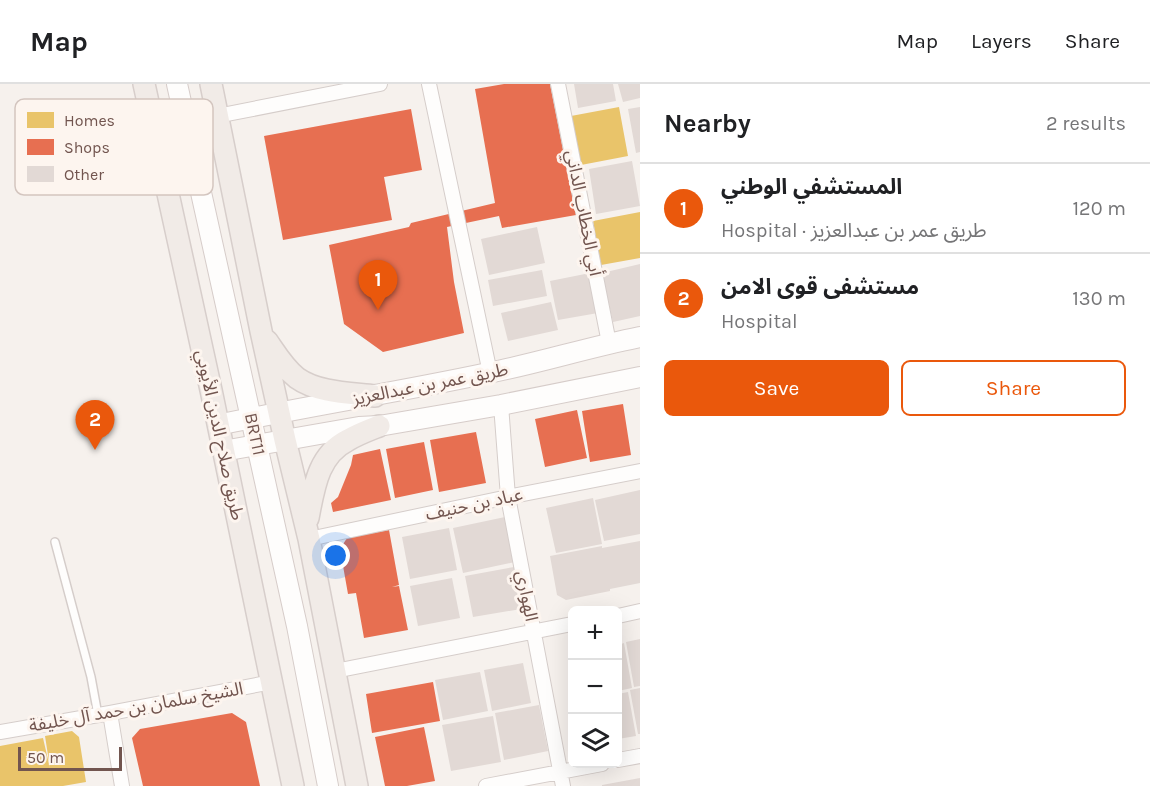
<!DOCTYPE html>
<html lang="en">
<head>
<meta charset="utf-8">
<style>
  :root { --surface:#fff; --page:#f6f6f6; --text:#202124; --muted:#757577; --line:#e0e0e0; --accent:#ea580c }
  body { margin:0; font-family:Karla,"Noto Sans Arabic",sans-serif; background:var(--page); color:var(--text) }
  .controls { position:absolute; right:18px; bottom:18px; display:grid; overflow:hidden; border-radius:9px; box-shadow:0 6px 24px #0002 }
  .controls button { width:54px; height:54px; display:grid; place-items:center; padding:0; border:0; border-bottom:2px solid var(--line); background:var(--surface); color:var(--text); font:30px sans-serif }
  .scale { position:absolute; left:18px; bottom:15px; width:104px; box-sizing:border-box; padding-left:6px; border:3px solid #72554f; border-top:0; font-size:16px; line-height:21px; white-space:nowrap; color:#72554f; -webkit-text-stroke:4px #fdf5ef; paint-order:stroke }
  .you { position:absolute; left:336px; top:472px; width:21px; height:21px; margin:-15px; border:4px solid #fff; border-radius:50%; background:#1a73e8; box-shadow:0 0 0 9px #1a73e833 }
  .badge { display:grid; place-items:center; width:39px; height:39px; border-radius:50%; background:var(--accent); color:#fff; font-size:20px; font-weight:700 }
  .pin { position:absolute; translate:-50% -50px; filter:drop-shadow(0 2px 3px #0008) }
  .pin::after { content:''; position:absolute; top:32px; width:21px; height:18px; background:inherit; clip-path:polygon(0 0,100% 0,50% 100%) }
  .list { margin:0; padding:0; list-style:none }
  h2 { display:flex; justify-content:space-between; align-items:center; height:78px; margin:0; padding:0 24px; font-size:26px }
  h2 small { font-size:20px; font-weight:400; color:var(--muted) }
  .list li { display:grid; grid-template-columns:39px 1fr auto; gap:18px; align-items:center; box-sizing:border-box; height:90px; padding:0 24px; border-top:2px solid var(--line) }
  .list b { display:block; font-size:22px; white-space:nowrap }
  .list p { margin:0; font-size:20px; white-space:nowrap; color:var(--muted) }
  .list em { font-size:20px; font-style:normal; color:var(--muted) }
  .actions { display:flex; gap:12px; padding:18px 24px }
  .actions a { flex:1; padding:14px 0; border:2px solid var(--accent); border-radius:9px; text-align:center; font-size:21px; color:var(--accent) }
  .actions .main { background:var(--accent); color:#fff }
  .icon { flex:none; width:33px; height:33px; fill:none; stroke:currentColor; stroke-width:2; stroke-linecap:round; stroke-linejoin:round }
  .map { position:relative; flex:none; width:640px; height:702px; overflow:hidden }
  header { display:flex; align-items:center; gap:36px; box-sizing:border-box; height:84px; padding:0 30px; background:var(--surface); border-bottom:2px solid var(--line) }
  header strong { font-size:28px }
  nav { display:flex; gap:33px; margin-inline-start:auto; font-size:21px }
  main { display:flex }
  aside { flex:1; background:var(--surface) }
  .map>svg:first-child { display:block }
</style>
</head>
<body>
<header>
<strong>Map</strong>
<nav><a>Map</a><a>Layers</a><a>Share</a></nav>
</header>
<main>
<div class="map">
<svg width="640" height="702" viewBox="0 0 640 702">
  <rect width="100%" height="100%" fill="#f6f1ed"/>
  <path fill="#e9c46a" d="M 619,23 L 628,72 L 581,81 L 571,32 Z
    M 640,128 L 640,174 L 601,181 L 593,137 Z
    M 72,647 L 79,653 L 86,698 L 63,702 L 0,702 L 0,662 L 43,654 L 50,684 L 45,652 Z"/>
  <path fill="#e76f51" d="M 504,0 L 550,0 L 576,131 L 502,144 L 499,132 L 447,143 L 454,198 L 464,249 L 383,268 L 344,240 L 329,161 L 409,143 L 411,139 L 495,119 L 475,5 Z
    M 411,25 L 422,86 L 384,93 L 392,136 L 283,156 L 264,52 Z
    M 623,320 L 631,371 L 590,378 L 582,327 Z
    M 577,326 L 587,374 L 545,383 L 535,335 Z
    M 476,348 L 486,399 L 439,408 L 430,356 Z
    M 424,358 L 433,406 L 395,414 L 386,365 Z
    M 380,365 L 391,416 L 333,428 L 331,419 L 338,413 L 351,381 L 353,371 Z
    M 389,446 L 399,501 L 392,503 L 399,502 L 408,546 L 364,554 L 356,509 L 348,510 L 340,465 L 347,454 Z
    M 433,598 L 440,637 L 372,649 L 366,610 Z
    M 232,629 L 246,638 L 260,702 L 143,702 L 132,654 L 140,645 Z
    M 424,643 L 435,697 L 407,702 L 385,702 L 375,653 Z"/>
  <path fill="#e2d9d5" d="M 574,0 L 613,0 L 616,17 L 578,24 Z
    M 618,0 L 640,0 L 640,14 L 623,18 Z
    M 640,23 L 640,68 L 636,69 L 628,25 Z
    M 632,77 L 640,122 L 596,130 L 589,85 Z
    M 537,143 L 545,179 L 489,191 L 481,155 Z
    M 640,180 L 640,232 L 613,238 L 602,189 Z
    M 542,186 L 547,212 L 493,222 L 488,196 Z
    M 590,189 L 598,229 L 558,236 L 550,197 Z
    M 551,218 L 558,246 L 508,257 L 501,229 Z
    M 640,406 L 640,450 L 604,457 L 595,416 Z
    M 593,414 L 602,460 L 556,469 L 546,424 Z
    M 505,433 L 515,478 L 463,489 L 453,444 Z
    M 449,444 L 457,486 L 410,495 L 402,453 Z
    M 640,457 L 640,499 L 610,505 L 610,507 L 566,516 L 557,511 L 550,472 L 602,462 L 602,464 Z
    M 514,483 L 521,525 L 473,533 L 465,492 Z
    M 452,494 L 460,534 L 418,542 L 410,502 Z
    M 640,555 L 640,602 L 634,603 L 626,558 Z
    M 624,559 L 632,604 L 618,607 L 618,561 Z
    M 523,579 L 531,619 L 492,627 L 484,586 Z
    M 480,588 L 488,627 L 443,636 L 435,596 Z
    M 640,604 L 640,650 L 638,650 L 630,606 Z
    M 628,608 L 636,652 L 618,655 L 618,610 Z
    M 539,621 L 548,667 L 504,676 L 495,629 Z
    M 493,632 L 501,678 L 451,687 L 442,641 Z
    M 640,694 L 640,702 L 602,702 L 602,701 Z"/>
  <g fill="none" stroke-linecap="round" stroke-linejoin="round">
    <g stroke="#d5cdca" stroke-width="10">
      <path id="lane" d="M 55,458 L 91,593 L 98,631"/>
    </g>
    <g stroke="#d5cdca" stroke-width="16">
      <path id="street" d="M 429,0 L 490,289
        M 558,0 L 609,259
        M 217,32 L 380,0
        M 501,321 L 508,413 L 563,702
        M 309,455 L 508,413 L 640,387
        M 618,532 L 640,527
        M 335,587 L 572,540
        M 110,629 L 122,702
        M 0,648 L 110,629 L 272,598
        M 618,676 L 640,672
        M 486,702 L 602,680"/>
    </g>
    <g stroke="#d6ccc9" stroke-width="22">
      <path id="secondary" d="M 177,0 L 297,542 L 328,702
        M 218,341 C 308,322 399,308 488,289 C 539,279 589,263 640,253
        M 223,367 L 359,343 L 379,342 L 501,321 L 640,293"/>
    </g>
    <g stroke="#d7cecb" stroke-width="24">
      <path id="primary" d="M 144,0 L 211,306 L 293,702
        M 211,0 L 261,247 L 285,356 L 309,455 L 357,702
        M 267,257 C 276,270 284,284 297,294 C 318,309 350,309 375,312
        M 308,434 C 314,403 318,371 348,356 C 358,350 369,346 379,342"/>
    </g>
    <use href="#lane" stroke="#fefdfc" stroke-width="7"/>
    <use href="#street" stroke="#fefdfc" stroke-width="14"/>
    <use href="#secondary" stroke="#fefdfc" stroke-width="20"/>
    <use href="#primary" stroke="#f1ebe7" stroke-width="21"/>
  </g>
  <g text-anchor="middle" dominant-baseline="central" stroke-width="6" stroke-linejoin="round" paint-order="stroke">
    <g font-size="18" fill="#72554f" stroke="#fdf5ef">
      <text transform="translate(584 129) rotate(79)">أبي الخطاب الداني</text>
      <text transform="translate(430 300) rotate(-11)">طريق عمر بن عبدالعزيز</text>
      <text transform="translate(255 350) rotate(78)">BRT11</text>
      <text transform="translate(220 351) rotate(78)">طريق صلاح الدين الأيوبي</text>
      <text transform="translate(474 420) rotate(-12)">عباد بن حنيف</text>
      <text transform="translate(527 512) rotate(79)">الهواري</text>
      <text transform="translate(136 623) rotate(-10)">الشيخ سلمان بن حمد آل خليفة</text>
    </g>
  </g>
  <rect x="15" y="15" width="198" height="96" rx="9" fill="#fdf5ef" stroke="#d3c5bf" stroke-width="1.5"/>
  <rect x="27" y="28" width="27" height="16" fill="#e9c46a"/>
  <rect x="27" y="55" width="27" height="16" fill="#e76f51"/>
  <rect x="27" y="82" width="27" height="16" fill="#e2d9d5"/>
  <g font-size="16" fill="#72554f">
    <text x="64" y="42">Homes</text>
    <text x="64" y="69">Shops</text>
    <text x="64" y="96">Other</text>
  </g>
</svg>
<div class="controls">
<button>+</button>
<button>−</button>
<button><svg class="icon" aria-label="layers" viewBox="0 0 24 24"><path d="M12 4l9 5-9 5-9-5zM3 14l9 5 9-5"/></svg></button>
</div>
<div class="scale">50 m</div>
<div class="you"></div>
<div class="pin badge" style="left:378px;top:226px">1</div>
<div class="pin badge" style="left:95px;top:366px">2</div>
</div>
<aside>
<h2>Nearby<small>2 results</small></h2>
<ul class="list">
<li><span class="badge">1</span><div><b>المستشفي الوطني</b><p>Hospital · طريق عمر بن عبدالعزيز</p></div><em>120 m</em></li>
<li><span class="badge">2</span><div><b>مستشفى قوى الامن</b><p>Hospital</p></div><em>130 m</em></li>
</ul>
<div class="actions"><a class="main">Save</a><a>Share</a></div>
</aside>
</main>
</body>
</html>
